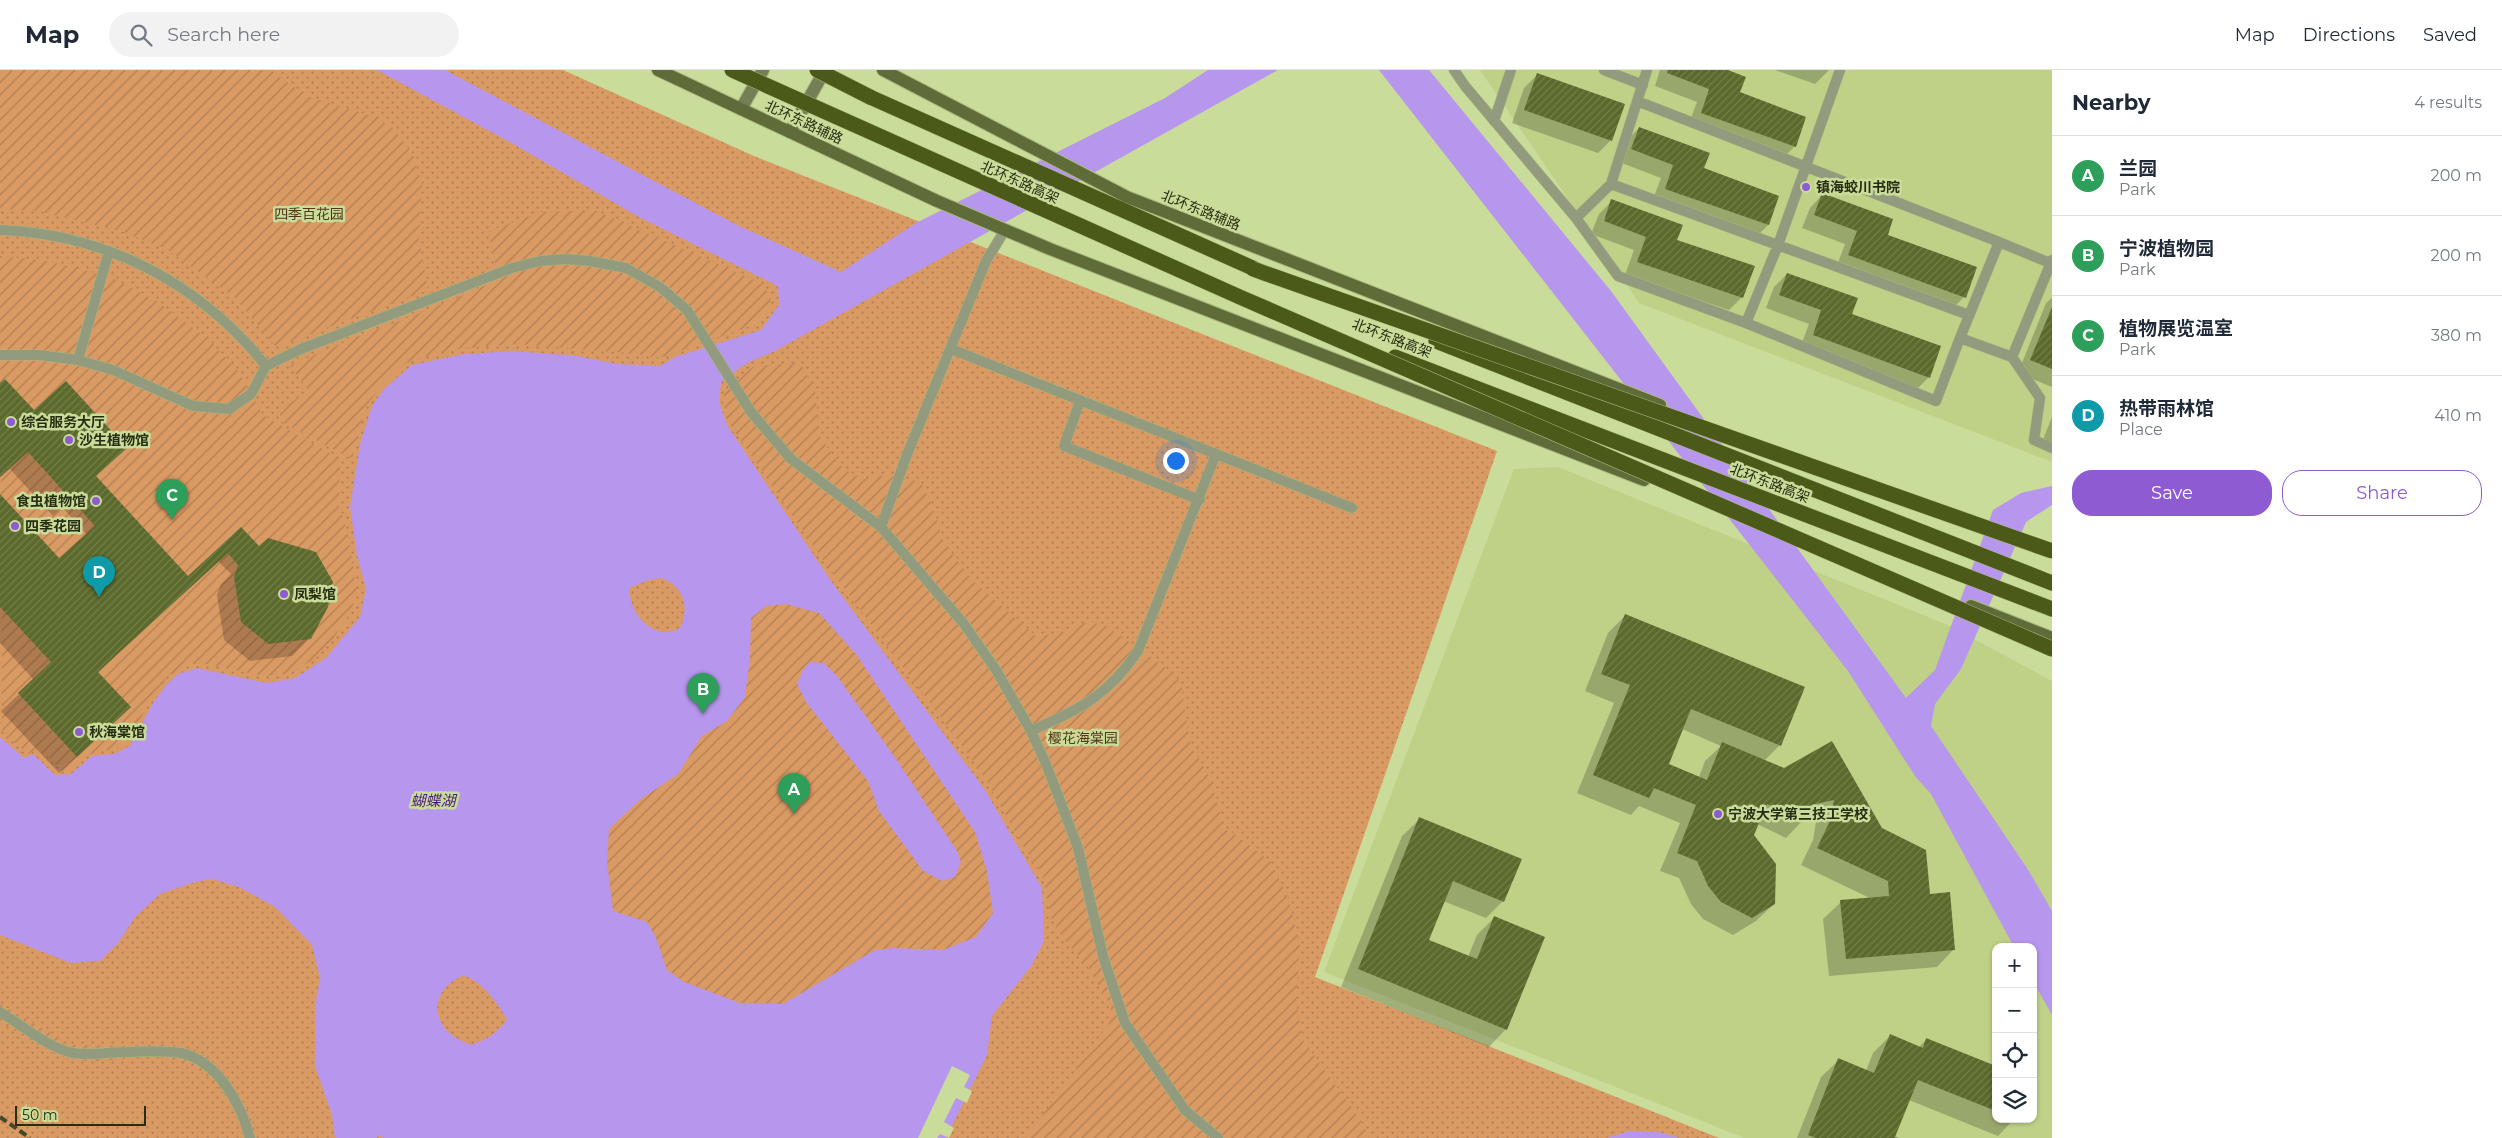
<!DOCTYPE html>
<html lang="en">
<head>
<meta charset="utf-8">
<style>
  :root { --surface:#fff; --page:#f2f2f3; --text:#1f2937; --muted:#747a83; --line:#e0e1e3; --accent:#8e5bd3 }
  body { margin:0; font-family:Montserrat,"Noto Sans SC",sans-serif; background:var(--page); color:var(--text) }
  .controls { position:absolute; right:15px; bottom:15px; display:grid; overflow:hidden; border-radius:10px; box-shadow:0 1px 4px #0004 }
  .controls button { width:45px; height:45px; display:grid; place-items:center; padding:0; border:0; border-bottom:1px solid var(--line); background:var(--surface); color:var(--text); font:25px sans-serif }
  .scale { position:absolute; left:15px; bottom:12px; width:131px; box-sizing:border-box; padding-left:5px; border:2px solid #272d12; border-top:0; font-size:14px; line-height:18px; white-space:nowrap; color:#272d12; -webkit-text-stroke:4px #cadc99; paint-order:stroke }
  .you { position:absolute; left:1175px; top:390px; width:18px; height:18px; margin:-12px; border:4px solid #fff; border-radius:50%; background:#1a73e8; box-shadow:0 0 0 8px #1a73e833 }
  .badge { display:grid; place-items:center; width:32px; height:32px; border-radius:50%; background:var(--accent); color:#fff; font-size:16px; font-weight:700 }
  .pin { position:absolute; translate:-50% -41px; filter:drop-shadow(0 1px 2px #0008) }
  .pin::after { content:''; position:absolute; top:26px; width:18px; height:15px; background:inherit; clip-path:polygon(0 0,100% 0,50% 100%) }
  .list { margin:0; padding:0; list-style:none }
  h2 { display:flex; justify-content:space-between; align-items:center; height:65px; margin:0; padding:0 20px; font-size:21px }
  h2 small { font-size:16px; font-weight:400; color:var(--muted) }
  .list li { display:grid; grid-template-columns:32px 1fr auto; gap:15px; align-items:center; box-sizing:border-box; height:80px; padding:0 20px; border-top:1px solid var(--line) }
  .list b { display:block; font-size:19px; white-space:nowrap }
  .list p { margin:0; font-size:16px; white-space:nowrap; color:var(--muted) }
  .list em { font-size:16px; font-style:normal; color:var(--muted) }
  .actions { display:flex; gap:10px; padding:15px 20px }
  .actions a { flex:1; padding:11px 0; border:1px solid var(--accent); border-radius:20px; text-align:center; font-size:18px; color:var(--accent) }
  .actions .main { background:var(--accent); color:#fff }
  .icon { flex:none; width:28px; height:28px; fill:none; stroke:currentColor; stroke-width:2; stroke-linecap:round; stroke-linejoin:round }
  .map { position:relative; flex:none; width:2052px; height:1068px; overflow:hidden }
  header { display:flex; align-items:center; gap:30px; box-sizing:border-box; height:70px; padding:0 25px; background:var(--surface); border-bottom:1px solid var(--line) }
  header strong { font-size:24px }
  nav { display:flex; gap:28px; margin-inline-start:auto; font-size:18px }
  .search { width:350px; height:45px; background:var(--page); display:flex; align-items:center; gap:12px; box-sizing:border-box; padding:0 18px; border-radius:28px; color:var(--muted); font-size:19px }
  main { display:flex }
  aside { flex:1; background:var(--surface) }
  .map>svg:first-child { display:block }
</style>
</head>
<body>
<header>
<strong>Map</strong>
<div class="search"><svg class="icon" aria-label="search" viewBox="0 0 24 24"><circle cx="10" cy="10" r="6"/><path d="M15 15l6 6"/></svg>Search here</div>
<nav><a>Map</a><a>Directions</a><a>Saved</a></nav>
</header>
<main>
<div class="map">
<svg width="2052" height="1068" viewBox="0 0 2052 1068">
  <defs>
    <pattern id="park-dots" width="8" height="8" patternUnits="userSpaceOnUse" patternTransform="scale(1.25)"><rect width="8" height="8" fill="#da9a64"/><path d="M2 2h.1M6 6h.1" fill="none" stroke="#b17e51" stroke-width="1.8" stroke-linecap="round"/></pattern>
    <pattern id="garden-furrows" width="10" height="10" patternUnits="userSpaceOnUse" patternTransform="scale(1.25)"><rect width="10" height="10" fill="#da9a64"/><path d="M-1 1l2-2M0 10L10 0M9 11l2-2" fill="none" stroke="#b17e51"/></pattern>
    <pattern id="building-hatch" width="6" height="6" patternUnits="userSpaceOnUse" patternTransform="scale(1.25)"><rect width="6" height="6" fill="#5b692a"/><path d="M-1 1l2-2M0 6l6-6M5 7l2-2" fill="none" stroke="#747f4e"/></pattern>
  </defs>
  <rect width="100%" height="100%" fill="#cadc99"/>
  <path fill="#bed187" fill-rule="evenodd" d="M 1480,0 L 2052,0 L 2052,392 L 1639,233 Z
    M 1558,397 L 1948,555 L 2052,611 L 2052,1068 L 1745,1068 L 1324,902 L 1514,399 ZM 1996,877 L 2033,877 L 2033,1049 L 1996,1049 Z"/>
  <path fill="url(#park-dots)" d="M 0,0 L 563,0 L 754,86 L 1497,381 L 1315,907 L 1719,1068 L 0,1068 Z"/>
  <path fill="url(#garden-furrows)" d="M 0,0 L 270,0 L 307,26 L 375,47 L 394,59 L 412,83 L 422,113 L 419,169 L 428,220 L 276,277 L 235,228 L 167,179 L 120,161 L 38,141 L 0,139 Z
    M 594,140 L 759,212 L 771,226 L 769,242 L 754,255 L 660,288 L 627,283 L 517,274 L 456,279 L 419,288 L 406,293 L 382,315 L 366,336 L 352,389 L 280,351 L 280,339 L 309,321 L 290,296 C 358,263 431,243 498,209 L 489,161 L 542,142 Z
    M 0,186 L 48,191 L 111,207 L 158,232 L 208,269 L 238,301 L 263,345 L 340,389 L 339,435 L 348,465 L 357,522 L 350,543 L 333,569 L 311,591 L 288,604 L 264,606 L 206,594 L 187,594 L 169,605 L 155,622 L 129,670 L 116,679 L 95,682 L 85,687 L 69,702 L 63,702 L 40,679 L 28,684 L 2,661 Z
    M 800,292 L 815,321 L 820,367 L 843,399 L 864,409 L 887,405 L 921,412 L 932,435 L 944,473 L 973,511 L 1036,566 L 1062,563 L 1089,551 L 1108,557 L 1173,603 L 1181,613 L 1190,674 L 1210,708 L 1219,738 L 1222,759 L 1232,762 L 1270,791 L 1288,827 L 1300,876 L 1296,932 L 1303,970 L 1362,1052 L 1369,1068 L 1026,1068 L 1109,954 L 1111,936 L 1086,894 L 1062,867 L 1051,847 L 1042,804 L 1023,776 L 980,700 L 818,483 L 729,353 L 723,332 L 725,321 L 753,297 Z
    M 786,534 L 819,543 L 856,584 L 975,762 L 987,801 L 993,842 L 976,867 L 943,880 L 894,878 L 875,880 L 783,934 L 740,933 L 684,912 L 667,900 L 656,868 L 647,852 L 613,841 L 607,792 L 609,759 L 641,729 L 678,704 L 702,666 L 728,651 L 750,588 L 751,548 L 766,536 Z
    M 0,934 L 72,975 L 123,976 L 169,974 L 197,981 L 222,1001 L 245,1032 L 258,1068 L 244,1068 C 233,1023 200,986 152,987 C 125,987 98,995 71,989 C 52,985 18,963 0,952 Z"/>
  <path fill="#b796ed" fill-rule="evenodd" d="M 377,0 L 445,0 L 737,155 L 841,202 L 916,153 L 1165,28 L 1208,0 L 1278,0 L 775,281 L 747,293 L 721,312 L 719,332 L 727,355 L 831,511 L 985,720 L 1042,818 L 1044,871 L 1032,895 L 992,946 L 987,985 L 946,1068 L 383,1068 L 380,1065 L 376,1068 L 335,1068 L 332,1045 L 315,996 L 315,936 L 320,908 L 312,875 L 275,837 L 239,817 L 212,809 L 195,812 L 160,824 L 135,847 L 119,872 L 100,891 L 71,893 L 0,865 L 0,667 L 24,688 L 33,684 L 55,705 L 71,704 L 92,686 L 114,684 L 130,676 L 153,633 L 166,615 L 178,604 L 196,598 L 267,613 L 295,608 L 326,588 L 360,547 L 366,518 L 357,486 L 350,437 L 360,374 L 372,336 L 384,319 L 412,295 L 464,284 L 514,281 L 577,286 L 617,294 L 660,296 L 675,287 L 761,260 L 779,235 L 778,216 L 639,147 L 515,75 ZM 661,508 C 684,516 690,537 680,558 C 675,560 669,563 664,562 C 642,559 630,538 629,518 L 649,510 ZM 786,534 L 819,543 L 856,584 L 975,762 L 987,801 L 993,843 L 976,867 L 943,880 L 894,878 L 875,880 L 783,934 L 740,933 L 684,912 L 667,900 L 656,868 L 647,852 L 613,841 L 607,792 L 609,759 L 641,729 L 678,704 L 702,666 L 727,651 L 745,627 L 750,588 L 751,548 L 766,536 ZM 462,906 C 478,906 500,936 507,950 C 496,964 487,970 470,975 C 463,971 455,968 449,963 C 428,942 437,917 462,906 Z
    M 1379,0 L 1429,0 L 1611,221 L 1906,628 L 1935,600 L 1993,440 L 2021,423 L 2052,416 L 2052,435 L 2026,452 L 1961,599 L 1935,634 L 1931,656 L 2027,798 L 2052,841 L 2052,945 L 2033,911 L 2033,877 L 2014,877 L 1931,724 L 1915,706 L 1848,601 Z
    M 810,592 L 824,593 L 837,606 L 896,689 L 957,781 L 961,792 L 955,807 L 942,811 L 923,801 L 879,741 L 868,711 L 806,632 L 797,614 L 803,600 Z
    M 1629,1061 L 1659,1062 L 1680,1068 L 1606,1068 Z"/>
  <path fill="#cadc99" d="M 952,996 L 970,1005 L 964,1017 L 972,1021 L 967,1033 L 956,1028 L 944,1052 L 954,1058 L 949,1068 L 940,1064 L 937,1068 L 918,1068 Z"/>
  <path fill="#0003" fill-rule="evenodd" d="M 1660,0 L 1724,0 L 1739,23 L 1795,76 L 1782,89 L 1688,56 L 1697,32 L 1655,16 Z
    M 1775,0 L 1829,0 L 1815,14 Z
    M 1537,5 L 1611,70 L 1598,83 L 1512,53 L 1524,18 Z
    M 1639,58 L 1703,99 L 1777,126 L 1768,155 L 1755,168 L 1652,132 L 1661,108 L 1619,92 L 1626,71 Z
    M 1823,124 L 1886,165 L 1964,227 L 1951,240 L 1836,198 L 1845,174 L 1802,158 L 1810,138 Z
    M 1612,131 L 1675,171 L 1742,227 L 1729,240 L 1625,205 L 1634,180 L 1591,164 L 1599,144 Z
    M 1787,204 L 1851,245 L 1929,307 L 1916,320 L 1800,278 L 1809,254 L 1766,238 L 1774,217 Z
    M 2052,228 L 2052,317 L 2018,303 L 2046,233 Z
    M 0,315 L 34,342 L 125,378 L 95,407 L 188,508 L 241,459 L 310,568 L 292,586 L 250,591 L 224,570 L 217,525 L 221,514 L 231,504 L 218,491 L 97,603 L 112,655 L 59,703 L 1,641 L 34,610 L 0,573 L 0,426 L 59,490 L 87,465 L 62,437 L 53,446 L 10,399 L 0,407 Z
    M 2052,347 L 2052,376 L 2042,372 Z
    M 1626,545 L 1780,675 L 1764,691 L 1784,699 L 1881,759 L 1929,825 L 1954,879 L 1937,897 L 1829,906 L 1823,849 L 1841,832 L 1872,829 L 1801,795 L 1813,770 L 1817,746 L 1804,749 L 1786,768 L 1757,754 L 1753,765 L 1774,834 L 1756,851 L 1733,865 L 1703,849 L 1691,834 L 1679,808 L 1660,801 L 1680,753 L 1639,736 L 1631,745 L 1577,723 L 1614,633 L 1585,621 L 1608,563 ZM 1682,659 L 1721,676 L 1705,691 L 1699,707 L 1667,695 Z
    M 1420,749 L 1503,831 L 1486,848 L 1443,831 L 1427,870 L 1468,887 L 1477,865 L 1495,847 L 1506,959 L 1489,977 L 1341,917 L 1402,766 Z
    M 1890,966 L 1919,977 L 1927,969 L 1996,997 L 1996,1049 L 2014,1049 L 1998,1066 L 1909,1030 L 1894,1067 L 1895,1068 L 1797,1068 L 1821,1007 L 1839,990 L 1866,1001 L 1873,983 Z"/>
  <path fill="url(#building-hatch)" d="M 1668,0 L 1728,0 L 1746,7 L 1740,22 L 1806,47 L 1796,77 L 1701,43 L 1709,19 L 1667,3 Z
    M 1537,3 L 1625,34 L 1612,71 L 1524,40 Z
    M 1639,57 L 1710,83 L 1704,98 L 1779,126 L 1769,155 L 1665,119 L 1673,95 L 1631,79 Z
    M 1822,123 L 1893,149 L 1888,165 L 1977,197 L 1966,228 L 1848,185 L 1857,161 L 1814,145 Z
    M 1611,129 L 1683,155 L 1677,170 L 1755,196 L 1743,228 L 1637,192 L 1646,167 L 1604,151 Z
    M 1787,203 L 1858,228 L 1852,244 L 1941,276 L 1930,308 L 1813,265 L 1821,240 L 1779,225 Z
    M 2052,237 L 2052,299 L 2030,290 Z
    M 5,309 L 34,340 L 66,311 L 127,378 L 96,406 L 188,506 L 241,457 L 259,476 L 268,468 L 316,482 L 333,512 L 328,537 L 311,569 L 268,574 L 241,552 L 234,507 L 238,495 L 228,483 L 98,602 L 131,637 L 77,687 L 18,623 L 51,592 L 0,537 L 0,424 L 59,488 L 95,456 L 28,382 L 0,407 L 0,313 Z
    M 1625,544 L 1805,617 L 1781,676 L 1691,639 L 1669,694 L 1707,710 L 1722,672 L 1784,698 L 1832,671 L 1882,758 L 1926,780 L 1930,824 L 1950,822 L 1955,880 L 1846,889 L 1840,830 L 1889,826 L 1888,811 L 1817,778 L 1830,751 L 1834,730 L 1811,735 L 1804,751 L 1767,734 L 1754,765 L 1776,794 L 1775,834 L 1752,848 L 1721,832 L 1708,816 L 1697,791 L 1677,783 L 1696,735 L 1654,718 L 1649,728 L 1593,705 L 1630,615 L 1601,604 Z
    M 1419,747 L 1522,789 L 1504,832 L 1453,811 L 1429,870 L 1477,889 L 1494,846 L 1545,867 L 1507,960 L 1358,899 Z
    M 1890,964 L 1923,978 L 1926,968 L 1996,996 L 1996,1041 L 1918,1010 L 1895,1067 L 1899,1068 L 1816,1068 L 1808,1065 L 1838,988 L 1874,1003 Z"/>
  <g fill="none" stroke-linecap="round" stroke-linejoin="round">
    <g stroke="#a9b97e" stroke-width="11">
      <path id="lane" d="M 1454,0 L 1465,16 L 1576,148 L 1618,206 L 1746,253 L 1936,331 L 1960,268 L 2012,287 L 2052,190
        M 1604,0 L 1643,15
        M 1637,31 L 1999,172 L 1960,268
        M 1494,51 L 1511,0
        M 1611,114 L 1969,245
        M 1576,148 L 1611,114 L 1647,0
        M 0,160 C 106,164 200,213 266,296
        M 1999,172 L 2050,193
        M 1746,253 L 1778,175 L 1840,0
        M 951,279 L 1216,384 L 1138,581 C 1107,627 1079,639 1031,661
        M 0,285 L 39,285 L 78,290 L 113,300 L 193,336 L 229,339 L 251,324 L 266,296 L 301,279 L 512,198 L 540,191 L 566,189 L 589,191 L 626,198 L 660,217 L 687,240 L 751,342 L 791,389 L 881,457 L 964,554 L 996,600 L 1031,661 L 1046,694 L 1078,778 L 1103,886 L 1125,953 L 1185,1040 L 1218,1068
        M 2012,287 L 2040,328 L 2034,370 L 2052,378
        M 78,290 L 109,181
        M 1080,331 L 1064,376 L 1200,430
        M 1216,384 L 1352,438
        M 881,457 L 906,387 L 986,191 L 1005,160
        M 0,942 C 22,955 48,978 73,983 C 90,986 110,982 127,982 C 145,981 163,980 181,983 C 218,991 241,1034 250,1068"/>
    </g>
    <g stroke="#a9b97e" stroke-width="14">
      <path id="secondary" d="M 741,39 L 763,0
        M 790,62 L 825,0"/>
    </g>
    <g stroke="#a9b97e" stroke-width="14">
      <path id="primary" d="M 658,0 L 937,131 L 1050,179 L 1644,410
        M 883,0 L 1127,127 L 1660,335
        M 1971,536 L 2052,568"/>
    </g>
    <g stroke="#a9b97e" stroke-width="16">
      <path id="highway" d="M 870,27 L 1266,204
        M 1436,271 L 2052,513
        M 1395,287 L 2052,539"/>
    </g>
    <use href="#lane" stroke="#939b7f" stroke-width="10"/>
    <use href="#secondary" stroke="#747f56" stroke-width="12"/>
    <use href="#primary" stroke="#5f6b38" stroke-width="12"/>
    <use href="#highway" stroke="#4c5a19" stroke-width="15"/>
    <path stroke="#424a28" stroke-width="4" stroke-dasharray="8 4" stroke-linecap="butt" d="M 0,1047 L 30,1068"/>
    <g stroke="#a9b97e" stroke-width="16" stroke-linecap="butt">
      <path id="highway-bridge" d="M 732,0 L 1242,228 L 2052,579
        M 817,0 L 870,27
        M 1253,199 L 2052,481"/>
    </g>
    <use href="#highway-bridge" stroke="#4c5a19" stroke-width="15"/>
  </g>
  <g fill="#8e5bd3" stroke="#cadc99" stroke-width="2">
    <circle cx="1806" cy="117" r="5"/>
    <circle cx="11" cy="352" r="5"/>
    <circle cx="69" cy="370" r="5"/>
    <circle cx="96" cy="431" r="5"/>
    <circle cx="15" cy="456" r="5"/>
    <circle cx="284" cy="524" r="5"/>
    <circle cx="79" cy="662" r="5"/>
    <circle cx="1718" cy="744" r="5"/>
  </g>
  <g text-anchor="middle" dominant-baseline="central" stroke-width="5" stroke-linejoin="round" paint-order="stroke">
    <g font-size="14" fill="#272d12" stroke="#cadc99">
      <text transform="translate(804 52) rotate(25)">北环东路辅路</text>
      <text transform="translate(1020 112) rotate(24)">北环东路高架</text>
      <text transform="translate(1201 140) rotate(22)">北环东路辅路</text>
      <text transform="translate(1392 268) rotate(21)">北环东路高架</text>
      <text transform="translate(1770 413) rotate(21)">北环东路高架</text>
    </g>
    <g font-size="14" font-weight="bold" fill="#272d12" stroke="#cadc99" text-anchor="start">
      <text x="1816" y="117">镇海蛟川书院</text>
      <text x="21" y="352">综合服务大厅</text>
      <text x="79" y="370">沙生植物馆</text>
      <text x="86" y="431" text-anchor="end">食虫植物馆</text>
      <text x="25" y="456">四季花园</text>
      <text x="294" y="524">凤梨馆</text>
      <text x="89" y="662">秋海棠馆</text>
      <text x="1728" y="744">宁波大学第三技工学校</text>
    </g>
    <g font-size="14" fill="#553518" stroke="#cadc99">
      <text x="309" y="144">四季百花园</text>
      <text x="1083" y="668">樱花海棠园</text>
    </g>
    <g font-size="15" font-style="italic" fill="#4b1a7e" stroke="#cadc99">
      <text x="433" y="730">蝴蝶湖</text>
    </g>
  </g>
</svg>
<div class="controls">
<button>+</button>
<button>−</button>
<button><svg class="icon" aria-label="locate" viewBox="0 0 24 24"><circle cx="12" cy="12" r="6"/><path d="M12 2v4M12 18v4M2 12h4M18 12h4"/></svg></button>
<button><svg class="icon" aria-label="layers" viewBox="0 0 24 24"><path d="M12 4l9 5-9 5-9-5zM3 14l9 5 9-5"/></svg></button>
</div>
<div class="scale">50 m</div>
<div class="you"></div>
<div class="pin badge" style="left:794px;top:744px;background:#2e9e5b">A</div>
<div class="pin badge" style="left:703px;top:644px;background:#2e9e5b">B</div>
<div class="pin badge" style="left:172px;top:450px;background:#2e9e5b">C</div>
<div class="pin badge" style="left:99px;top:527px;background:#0f9aa8">D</div>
</div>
<aside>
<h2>Nearby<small>4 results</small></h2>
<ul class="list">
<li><span class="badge" style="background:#2e9e5b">A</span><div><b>兰园</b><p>Park</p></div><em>200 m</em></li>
<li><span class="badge" style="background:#2e9e5b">B</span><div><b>宁波植物园</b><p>Park</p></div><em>200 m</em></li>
<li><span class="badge" style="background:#2e9e5b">C</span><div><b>植物展览温室</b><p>Park</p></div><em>380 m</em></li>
<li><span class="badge" style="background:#0f9aa8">D</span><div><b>热带雨林馆</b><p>Place</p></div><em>410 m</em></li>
</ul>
<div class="actions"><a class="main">Save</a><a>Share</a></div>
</aside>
</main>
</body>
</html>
